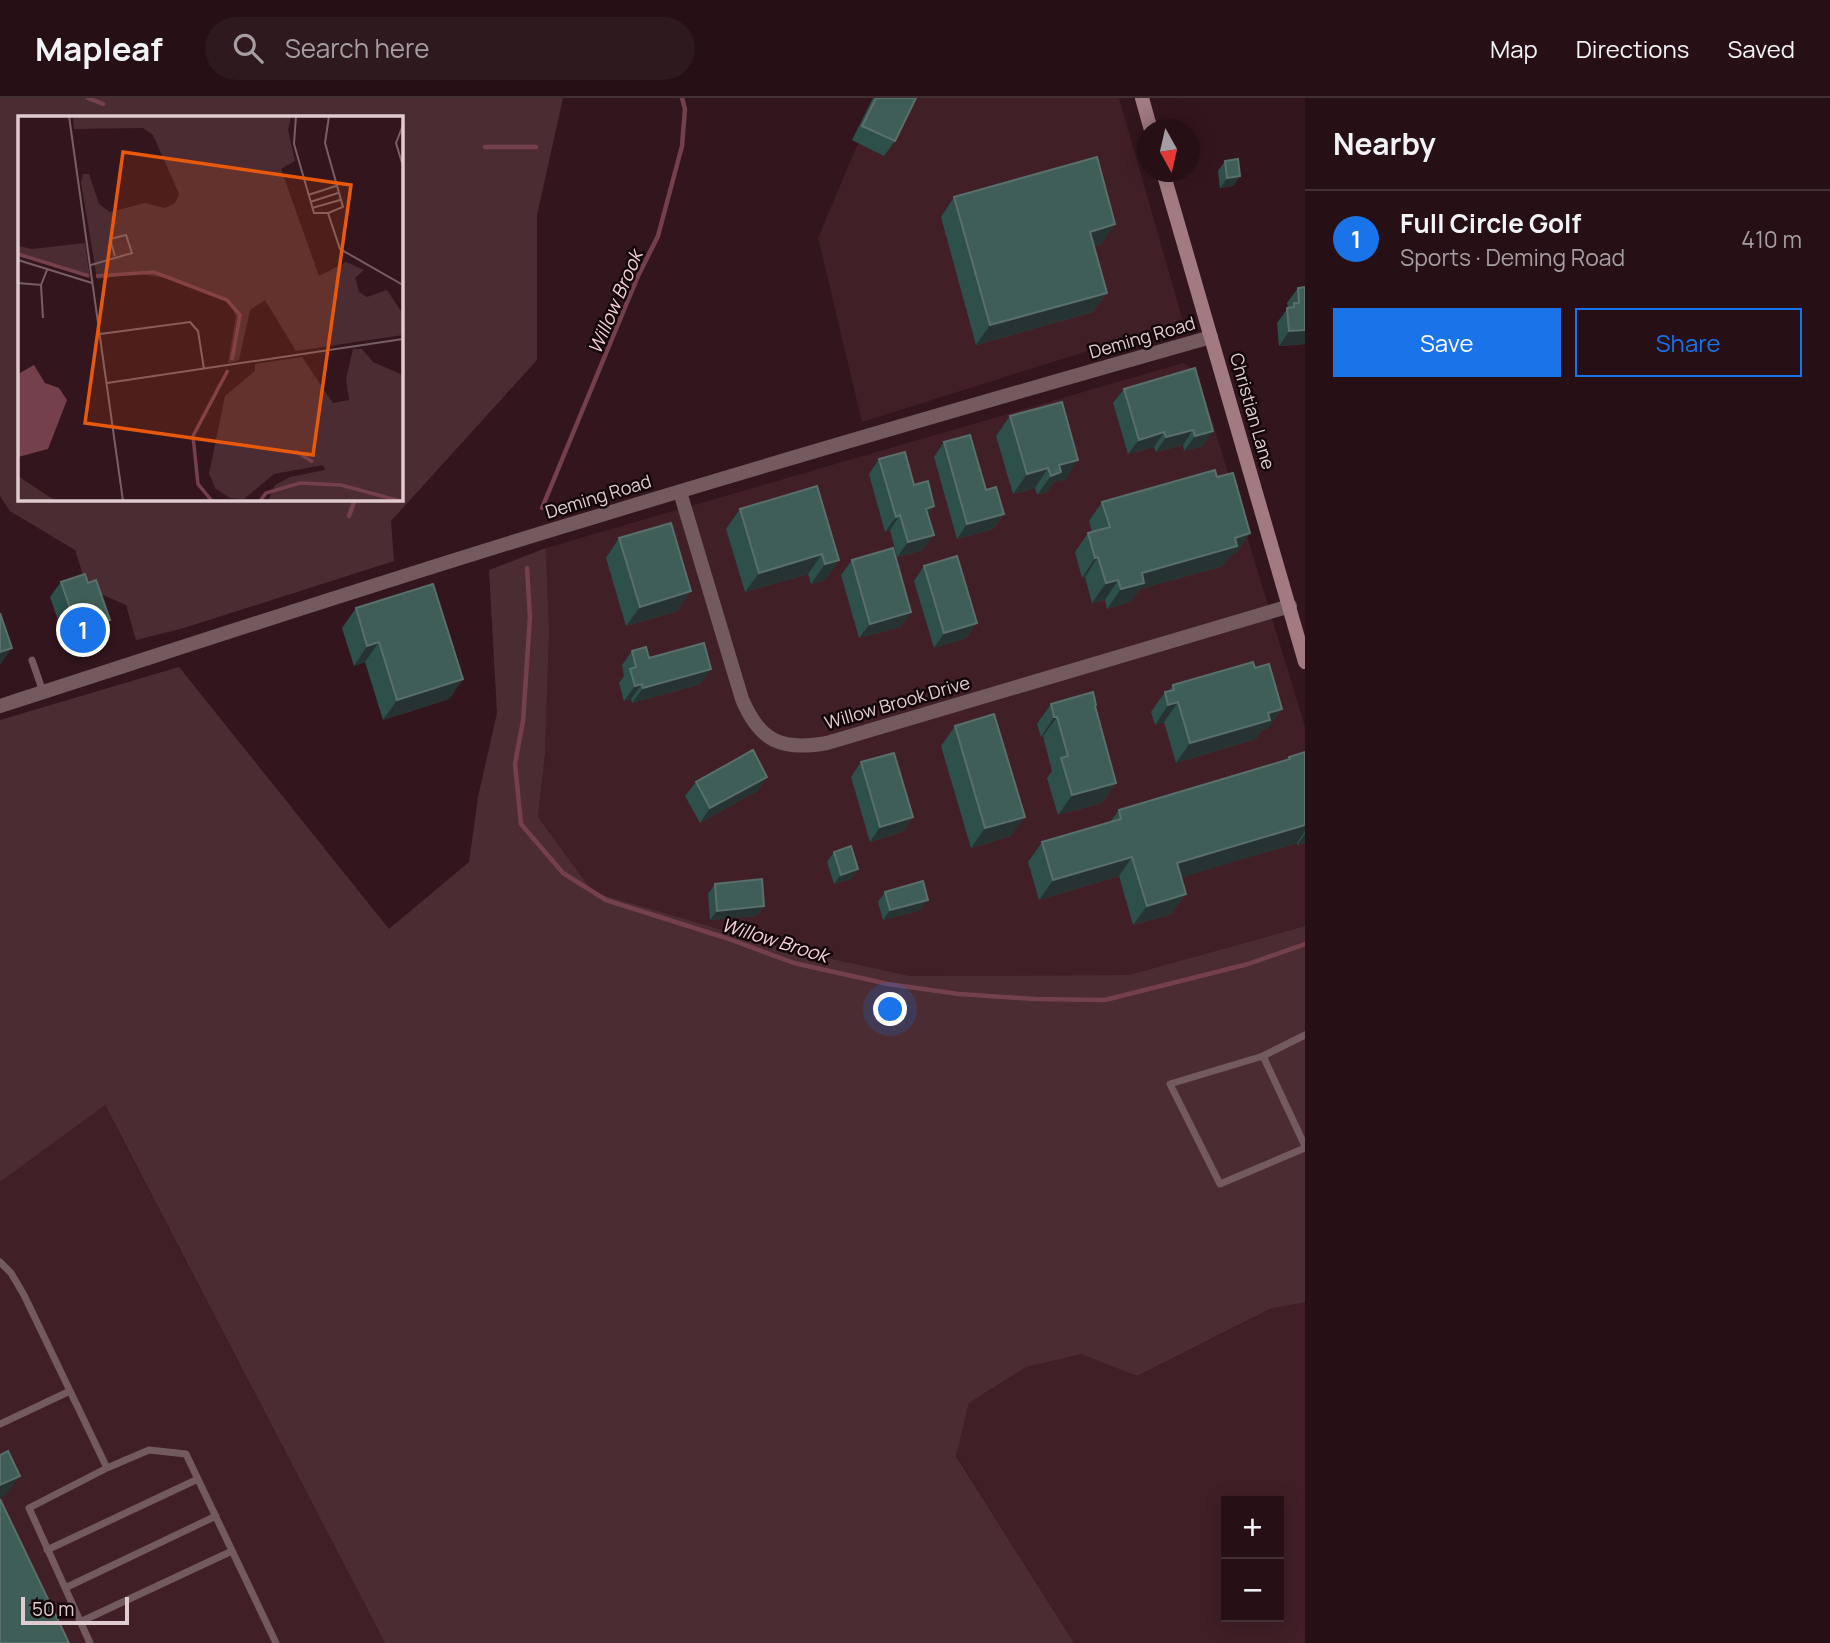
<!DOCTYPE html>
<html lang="en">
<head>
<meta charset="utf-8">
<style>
  :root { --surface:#261016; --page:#2e191f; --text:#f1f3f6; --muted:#a49da1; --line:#423035; --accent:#1a73e8 }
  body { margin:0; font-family:Manrope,sans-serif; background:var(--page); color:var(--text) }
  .controls { position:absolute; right:21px; bottom:21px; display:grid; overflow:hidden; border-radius:0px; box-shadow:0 4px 18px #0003 }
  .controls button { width:63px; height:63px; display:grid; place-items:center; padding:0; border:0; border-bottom:2px solid var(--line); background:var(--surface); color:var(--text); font:35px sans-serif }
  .compass { position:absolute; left:1137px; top:21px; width:63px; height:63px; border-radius:50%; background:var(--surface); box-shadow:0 4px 18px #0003; rotate:172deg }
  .scale { position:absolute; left:21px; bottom:18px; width:108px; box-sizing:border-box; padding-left:7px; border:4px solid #e0ccd0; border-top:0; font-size:19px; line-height:24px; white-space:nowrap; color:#e0ccd0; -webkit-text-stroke:5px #120609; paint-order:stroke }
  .you { position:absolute; left:891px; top:912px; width:24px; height:24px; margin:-18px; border:5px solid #fff; border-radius:50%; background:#1a73e8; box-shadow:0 0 0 10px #1a73e833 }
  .badge { display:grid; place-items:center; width:46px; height:46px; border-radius:50%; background:var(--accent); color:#fff; font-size:23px; font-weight:700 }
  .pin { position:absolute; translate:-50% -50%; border:4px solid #fff; box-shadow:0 2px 7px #0006 }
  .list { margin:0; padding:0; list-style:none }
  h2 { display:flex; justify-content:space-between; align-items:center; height:91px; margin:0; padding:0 28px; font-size:30px }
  h2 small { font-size:23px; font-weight:400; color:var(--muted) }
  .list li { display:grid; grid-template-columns:46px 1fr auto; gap:21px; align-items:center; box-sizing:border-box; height:98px; padding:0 28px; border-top:2px solid var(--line) }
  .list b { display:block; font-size:26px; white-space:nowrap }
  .list p { margin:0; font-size:23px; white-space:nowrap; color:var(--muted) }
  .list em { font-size:23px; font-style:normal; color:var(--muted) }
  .actions { display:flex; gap:14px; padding:21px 28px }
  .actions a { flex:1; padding:16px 0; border:2px solid var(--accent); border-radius:0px; text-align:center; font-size:24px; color:var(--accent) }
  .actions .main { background:var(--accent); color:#fff }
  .icon { flex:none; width:38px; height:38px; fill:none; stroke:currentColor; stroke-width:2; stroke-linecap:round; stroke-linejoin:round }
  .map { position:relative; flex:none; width:1305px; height:1545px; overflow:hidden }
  header { display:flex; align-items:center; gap:42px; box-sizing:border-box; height:98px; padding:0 35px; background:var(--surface); border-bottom:2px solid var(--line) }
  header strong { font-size:33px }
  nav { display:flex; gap:38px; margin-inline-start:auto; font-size:24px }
  .search { width:490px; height:63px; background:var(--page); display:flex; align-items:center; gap:18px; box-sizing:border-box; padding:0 24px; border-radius:38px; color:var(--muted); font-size:26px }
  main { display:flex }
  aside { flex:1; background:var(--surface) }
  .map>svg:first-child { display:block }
</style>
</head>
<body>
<header>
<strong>Mapleaf</strong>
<div class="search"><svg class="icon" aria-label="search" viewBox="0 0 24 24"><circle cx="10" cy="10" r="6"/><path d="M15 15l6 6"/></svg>Search here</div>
<nav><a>Map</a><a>Directions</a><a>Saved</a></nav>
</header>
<main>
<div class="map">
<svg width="1305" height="1545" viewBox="0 0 1305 1545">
  <rect width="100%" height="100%" fill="#33161d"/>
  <path fill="#411f27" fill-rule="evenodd" d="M 877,0 L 1119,0 L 1183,223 L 862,324 L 818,140 Z
    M 1183,265 L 1197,273 L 1305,629 L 1305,828 L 1129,877 L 910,878 L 787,851 L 593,794 L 538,719 L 545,656 L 549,535 L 546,450 Z
    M 104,1006 L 385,1545 L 0,1545 L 0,1084 Z
    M 1305,1204 L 1305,1545 L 1074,1545 L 956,1357 L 969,1305 L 1026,1269 L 1081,1255 L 1137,1278 L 1270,1211 ZM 1226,1403 L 1279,1403 L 1279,1519 L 1226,1519 Z"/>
  <path fill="#4c2c33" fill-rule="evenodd" d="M 0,0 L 563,0 L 537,117 L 537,262 L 391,423 L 394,463 L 184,530 L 136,542 L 126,507 L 87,490 L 75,452 L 10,413 L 0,398 ZM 19,19 L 401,19 L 401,401 L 19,401 Z
    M 546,450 L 549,535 L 545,656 L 538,719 L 593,794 L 787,851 L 910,878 L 1129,877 L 1305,828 L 1305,1204 L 1270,1211 L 1137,1278 L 1081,1256 L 1026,1269 L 969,1305 L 956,1358 L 1074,1545 L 385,1545 L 105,1007 L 0,1084 L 0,622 L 179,569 L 389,831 L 469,764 L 478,699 L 497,615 L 489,472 Z"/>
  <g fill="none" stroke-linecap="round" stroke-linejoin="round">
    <path stroke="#73404c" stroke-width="4.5" d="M 88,0 L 103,6
      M 485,49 L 536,49
      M 542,410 L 638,178 L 658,138 L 682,48 L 685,11 L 682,0
      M 349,418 L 355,401
      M 527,470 L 530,519 L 523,623 L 515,666 L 521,726 L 563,775 L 606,802 L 726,840 L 794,865 L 888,886 L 959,896 L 1035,901 L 1105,902 L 1248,866 L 1305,846"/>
    <path stroke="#735a5f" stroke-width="7" d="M 32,562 L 43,594
      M 1305,937 L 1263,958 L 1170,986 L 1220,1086 L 1305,1050
      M 1263,958 L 1305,1048
      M 0,1164 L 11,1175 L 24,1197 L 107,1370 L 29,1410 L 90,1545
      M 0,1326 L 70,1293
      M 107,1370 L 149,1352 L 186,1356 L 276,1545
      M 47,1452 L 198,1381
      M 65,1490 L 216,1418
      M 80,1524 L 232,1453"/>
    <path stroke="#735a5f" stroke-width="14" d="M 680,394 L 742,601 C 760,644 782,653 827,645 L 1290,508"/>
    <path stroke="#735a5f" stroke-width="14" d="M 0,608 C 196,545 391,480 588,421 C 795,358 1003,298 1211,239"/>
    <path stroke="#a17a82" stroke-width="14" d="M 1142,0 L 1151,32
      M 1163,74 L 1305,564"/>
  </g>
  <path fill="#2d504a" d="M 873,0 L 916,0 L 895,43 L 884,58 L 852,42 Z
    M 1225,63 L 1240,78 L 1233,88 L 1220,90 L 1218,73 Z
    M 954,99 L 1102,146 L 1094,148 L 1107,195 L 1093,214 L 976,247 L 941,119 Z
    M 1298,190 L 1305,246 L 1279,248 L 1277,225 L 1288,210 L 1287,205 Z
    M 1195,270 L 1203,348 L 1184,353 L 1183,347 L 1156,354 L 1154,349 L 1128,356 L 1113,305 L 1124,291 Z
    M 1010,318 L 1065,382 L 1054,384 L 1047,394 L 1037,397 L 1035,390 L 1013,396 L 996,338 Z
    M 944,344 L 986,392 L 1004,416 L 993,431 L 957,441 L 934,359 Z
    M 879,361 L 914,387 L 934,408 L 928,417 L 923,452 L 897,459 L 890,432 L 885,434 L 869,376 Z
    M 1217,379 L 1250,435 L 1236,455 L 1231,457 L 1223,468 L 1140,491 L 1130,504 L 1107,511 L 1105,502 L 1092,505 L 1085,479 L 1082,480 L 1075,454 L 1088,435 L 1092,434 L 1089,423 L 1102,404 Z
    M 740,411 L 839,462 L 825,482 L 811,486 L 808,476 L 745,494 L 726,431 Z
    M 619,440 L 678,513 L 626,528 L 606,460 Z
    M 852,462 L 911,514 L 900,529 L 859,540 L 841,477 Z
    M 924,468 L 977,525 L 966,540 L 934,550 L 914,483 Z
    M 61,484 L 100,537 L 67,548 L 50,499 Z
    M 356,510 L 463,581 L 449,601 L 383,622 L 365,564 L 354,568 L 342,530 Z
    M 632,553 L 649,560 L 701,586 L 632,605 L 631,601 L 624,603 L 619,585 L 624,578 L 622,567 Z
    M 1173,587 L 1268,631 L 1262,632 L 1256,641 L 1176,665 L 1164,624 L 1155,627 L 1151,614 L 1165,594 L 1169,593 Z
    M 1051,606 L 1095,609 L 1116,685 L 1102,705 L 1058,717 L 1047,680 L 1052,673 L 1043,638 L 1041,639 L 1037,626 Z
    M 955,628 L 1011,738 L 971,750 L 941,648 Z
    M 1305,654 L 1305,745 L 1297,747 L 1297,745 L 1181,779 L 1172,816 L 1133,827 L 1119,778 L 1039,802 L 1028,764 L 1042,744 L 1110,724 L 1119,712 L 1287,662 L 1289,659 Z
    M 861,664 L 913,719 L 902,734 L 870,744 L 851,679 Z
    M 767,679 L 757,693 L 700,725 L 685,698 L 696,684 Z
    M 834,754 L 858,771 L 851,781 L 834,786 L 827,764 Z
    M 715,786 L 764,808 L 757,818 L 710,822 L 708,796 Z
    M 885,794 L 921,812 L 883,822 L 878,804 Z"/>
  <path fill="#273332" d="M 1240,78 L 1233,88 L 1220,90 L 1227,80 Z
    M 1115,126 L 1102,146 L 1076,153 L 1090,134 Z
    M 1107,195 L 1093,214 L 976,247 L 990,227 Z
    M 1305,232 L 1305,246 L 1279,248 L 1289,233 Z
    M 1193,332 L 1183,347 L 1156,354 L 1166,339 Z
    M 1213,333 L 1203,348 L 1184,353 L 1195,338 Z
    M 1164,334 L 1154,349 L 1128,356 L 1139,342 Z
    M 1078,362 L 1065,382 L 1054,384 L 1047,394 L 1037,397 L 1059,367 Z
    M 1048,370 L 1035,390 L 1013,396 L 1027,376 Z
    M 934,408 L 924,423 L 926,411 Z
    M 1004,416 L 993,431 L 957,441 L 967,426 Z
    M 900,417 L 890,432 L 885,434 L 896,419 Z
    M 1250,435 L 1236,455 L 1231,457 L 1223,468 L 1140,491 L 1130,504 L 1107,511 L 1121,491 L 1142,475 L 1235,440 Z
    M 934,437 L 923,452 L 897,459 L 908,444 Z
    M 822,456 L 808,476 L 745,494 L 759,475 Z
    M 1098,459 L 1085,479 L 1082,480 L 1095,460 Z
    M 839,462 L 825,482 L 811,486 L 825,466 Z
    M 1118,482 L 1105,502 L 1092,505 L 1106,485 Z
    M 691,493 L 678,513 L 626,528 L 640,509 Z
    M 911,514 L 900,529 L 859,540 L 870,526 Z
    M 110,522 L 100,537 L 67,548 L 78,533 Z
    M 977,525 L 966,540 L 934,550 L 944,535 Z
    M 379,544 L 365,564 L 354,568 L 367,548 Z
    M 12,550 L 0,567 L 0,554 Z
    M 711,571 L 701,586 L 632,605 L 643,590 Z
    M 463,581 L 449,601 L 383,622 L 397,602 Z
    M 642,586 L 631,601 L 624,603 L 635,588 Z
    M 1178,604 L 1164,624 L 1155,627 L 1168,607 Z
    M 1282,611 L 1268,631 L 1262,632 L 1256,641 L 1176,665 L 1190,645 L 1268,615 Z
    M 1054,619 L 1057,619 L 1043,638 L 1041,639 Z
    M 767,679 L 757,693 L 700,725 L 710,710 Z
    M 1116,685 L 1102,705 L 1058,717 L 1072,697 Z
    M 913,719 L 902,734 L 870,744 L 880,729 Z
    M 1025,719 L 1011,738 L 971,750 L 985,730 Z
    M 1305,727 L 1305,733 L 1297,745 L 1163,785 L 1177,765 Z
    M 1305,736 L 1305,745 L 1297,747 Z
    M 1132,759 L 1119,778 L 1039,802 L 1053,782 Z
    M 858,771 L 851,781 L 834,786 L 841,777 Z
    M 1186,796 L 1172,816 L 1133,827 L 1147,808 Z
    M 928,802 L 921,812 L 883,822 L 890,812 Z
    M 764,808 L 757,818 L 710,822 L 717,813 Z
    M 20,1378 L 6,1397 L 0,1400 L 0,1387 Z"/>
  <path fill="#405e58" stroke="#596f6b" stroke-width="2" d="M 876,0 L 916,0 L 895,43 L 862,28 Z
    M 1097,59 L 1115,126 L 1090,134 L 1107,195 L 990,227 L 954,99 Z
    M 1238,61 L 1240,78 L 1227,80 L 1225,63 Z
    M 1305,189 L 1305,232 L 1289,233 L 1287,210 L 1294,209 L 1294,205 L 1299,205 L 1298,190 Z
    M 1195,270 L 1213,333 L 1195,338 L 1193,332 L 1166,339 L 1164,334 L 1139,342 L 1124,291 Z
    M 1062,304 L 1078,362 L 1059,367 L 1061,374 L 1051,378 L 1048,370 L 1027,376 L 1010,318 Z
    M 970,337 L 986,392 L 996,389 L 1004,416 L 967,426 L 944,344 Z
    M 905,354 L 914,387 L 928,383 L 934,408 L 926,411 L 934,437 L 908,444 L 900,417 L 896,419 L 879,361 Z
    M 1215,372 L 1217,379 L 1233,375 L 1250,435 L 1235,440 L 1237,448 L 1142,475 L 1144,485 L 1121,491 L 1118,482 L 1106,485 L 1098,459 L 1095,460 L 1088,435 L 1110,429 L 1102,404 Z
    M 817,388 L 839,462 L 825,466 L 822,456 L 759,475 L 740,411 Z
    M 671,425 L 691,493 L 640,509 L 619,440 Z
    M 893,450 L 911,514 L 870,526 L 852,462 Z
    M 957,458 L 977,525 L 944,535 L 924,468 Z
    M 85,476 L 88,485 L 96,482 L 110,522 L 78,533 L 61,484 Z
    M 433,486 L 463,581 L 397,602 L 379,544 L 367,548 L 356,510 Z
    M 0,515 L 12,550 L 0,554 Z
    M 704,545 L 711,571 L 643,590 L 642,586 L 635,588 L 630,571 L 636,569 L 632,553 L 646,549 L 649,560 Z
    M 1253,564 L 1255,570 L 1269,566 L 1282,611 L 1268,615 L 1270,622 L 1190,645 L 1178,604 L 1168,607 L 1165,594 L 1174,592 L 1173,587 Z
    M 1093,594 L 1096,607 L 1095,608 L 1116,685 L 1072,697 L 1061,660 L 1068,658 L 1057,619 L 1054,619 L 1051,606 Z
    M 994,616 L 1025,719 L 985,730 L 955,628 Z
    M 753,652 L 767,679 L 710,710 L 696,684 Z
    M 1305,654 L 1305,727 L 1177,765 L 1186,796 L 1147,808 L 1132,759 L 1053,782 L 1042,744 L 1121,721 L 1119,712 L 1290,661 L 1289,659 Z
    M 894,655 L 913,719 L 880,729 L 861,664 Z
    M 851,748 L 858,771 L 841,777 L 834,754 Z
    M 762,781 L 764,808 L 717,813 L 715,786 Z
    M 923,783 L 928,802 L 890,812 L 885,794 Z
    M 8,1353 L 20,1378 L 0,1387 L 0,1357 Z
    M 0,1401 L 69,1545 L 0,1545 Z"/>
  <g text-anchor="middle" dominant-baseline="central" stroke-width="5" stroke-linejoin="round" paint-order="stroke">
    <g font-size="18" fill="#e0ccd0" stroke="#120609">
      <text transform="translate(1142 239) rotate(-16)">Deming Road</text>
      <text transform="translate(1253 313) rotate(74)">Christian Lane</text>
      <text transform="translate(598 398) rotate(-17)">Deming Road</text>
      <text transform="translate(897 604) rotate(-16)">Willow Brook Drive</text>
    </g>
    <g font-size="19" font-style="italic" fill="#f6d1d8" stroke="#120609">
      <text transform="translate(615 204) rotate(-67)">Willow Brook</text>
      <text transform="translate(775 842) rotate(17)">Willow Brook</text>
    </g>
  </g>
  <g transform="translate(18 18)">
    <rect width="385" height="385" fill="#33161d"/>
    <path d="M 55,0 L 273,0 L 270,14 L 277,45 L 263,53 L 301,160 L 328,146 L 346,154 L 337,162 L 341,176 L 349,181 L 369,174 L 385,198 L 385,219 L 278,235 L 247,184 L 232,194 L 221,244 L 210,247 L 218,200 L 211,185 L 157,163 L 119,158 L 79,163 L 63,66 L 65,58 L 71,58 L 81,88 L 92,96 L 127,87 L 147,92 L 157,87 L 161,78 L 135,19 L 125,12 L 56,13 ZM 67,127 L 72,162 L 0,140 L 0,130 L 14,133 ZM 335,233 L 344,233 L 355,246 L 385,259 L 385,385 L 250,385 L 257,369 L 272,361 L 307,354 L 305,349 L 256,358 L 226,383 L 212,382 L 198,373 L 191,358 L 207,280 L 237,255 L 237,248 L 284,241 L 315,287 L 331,284 L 328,263 ZM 0,360 L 30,380 L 39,385 L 0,385 Z" fill="#4c2c33"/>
    <path d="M 16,249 L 27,267 L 41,272 L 49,284 L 30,333 L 0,341 L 0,258 Z" fill="#73404c"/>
    <path fill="none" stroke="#73404c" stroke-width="3.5" d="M 0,138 L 71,160M 78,160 L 136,156 L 209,184 L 222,199 L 214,244M 277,335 L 295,346M 194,385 L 180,368 L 175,320 L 210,254M 242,385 L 248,377 L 282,367 L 323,369 L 382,385"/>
    <path fill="none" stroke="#785f65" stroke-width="2" d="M 51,0 L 105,385M 278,0 L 276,28 L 296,97 L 310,97M 311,0 L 307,27 L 325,91 L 310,97 L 322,133 L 385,169M 385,9 L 378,27 L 385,50M 290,79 L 318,70M 292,86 L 320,77M 294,92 L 322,84M 0,144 L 74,167M 73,149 L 114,137 L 108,119 L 92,123 L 97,140M 0,167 L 23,169 L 29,154M 23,169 L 25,202M 82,218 L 172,206 L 180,215 L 186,253M 89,267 L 385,223"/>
    <path fill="#e8590c" fill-opacity="0.15" stroke="#e8590c" stroke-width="3.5" d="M 105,36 L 333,69 L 295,339 L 67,307 Z"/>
    <rect width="385" height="385" fill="none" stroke="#e0ccd0" stroke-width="3.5"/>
  </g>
</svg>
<div class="controls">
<button>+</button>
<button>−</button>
</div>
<svg class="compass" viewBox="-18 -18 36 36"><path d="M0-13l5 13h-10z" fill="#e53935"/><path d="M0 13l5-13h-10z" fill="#a49da1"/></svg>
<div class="scale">50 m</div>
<div class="you"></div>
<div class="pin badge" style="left:83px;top:532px">1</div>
</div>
<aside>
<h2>Nearby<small></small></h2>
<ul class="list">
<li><span class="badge">1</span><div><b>Full Circle Golf</b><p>Sports · Deming Road</p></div><em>410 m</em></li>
</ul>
<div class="actions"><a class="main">Save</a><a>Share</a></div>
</aside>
</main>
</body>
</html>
